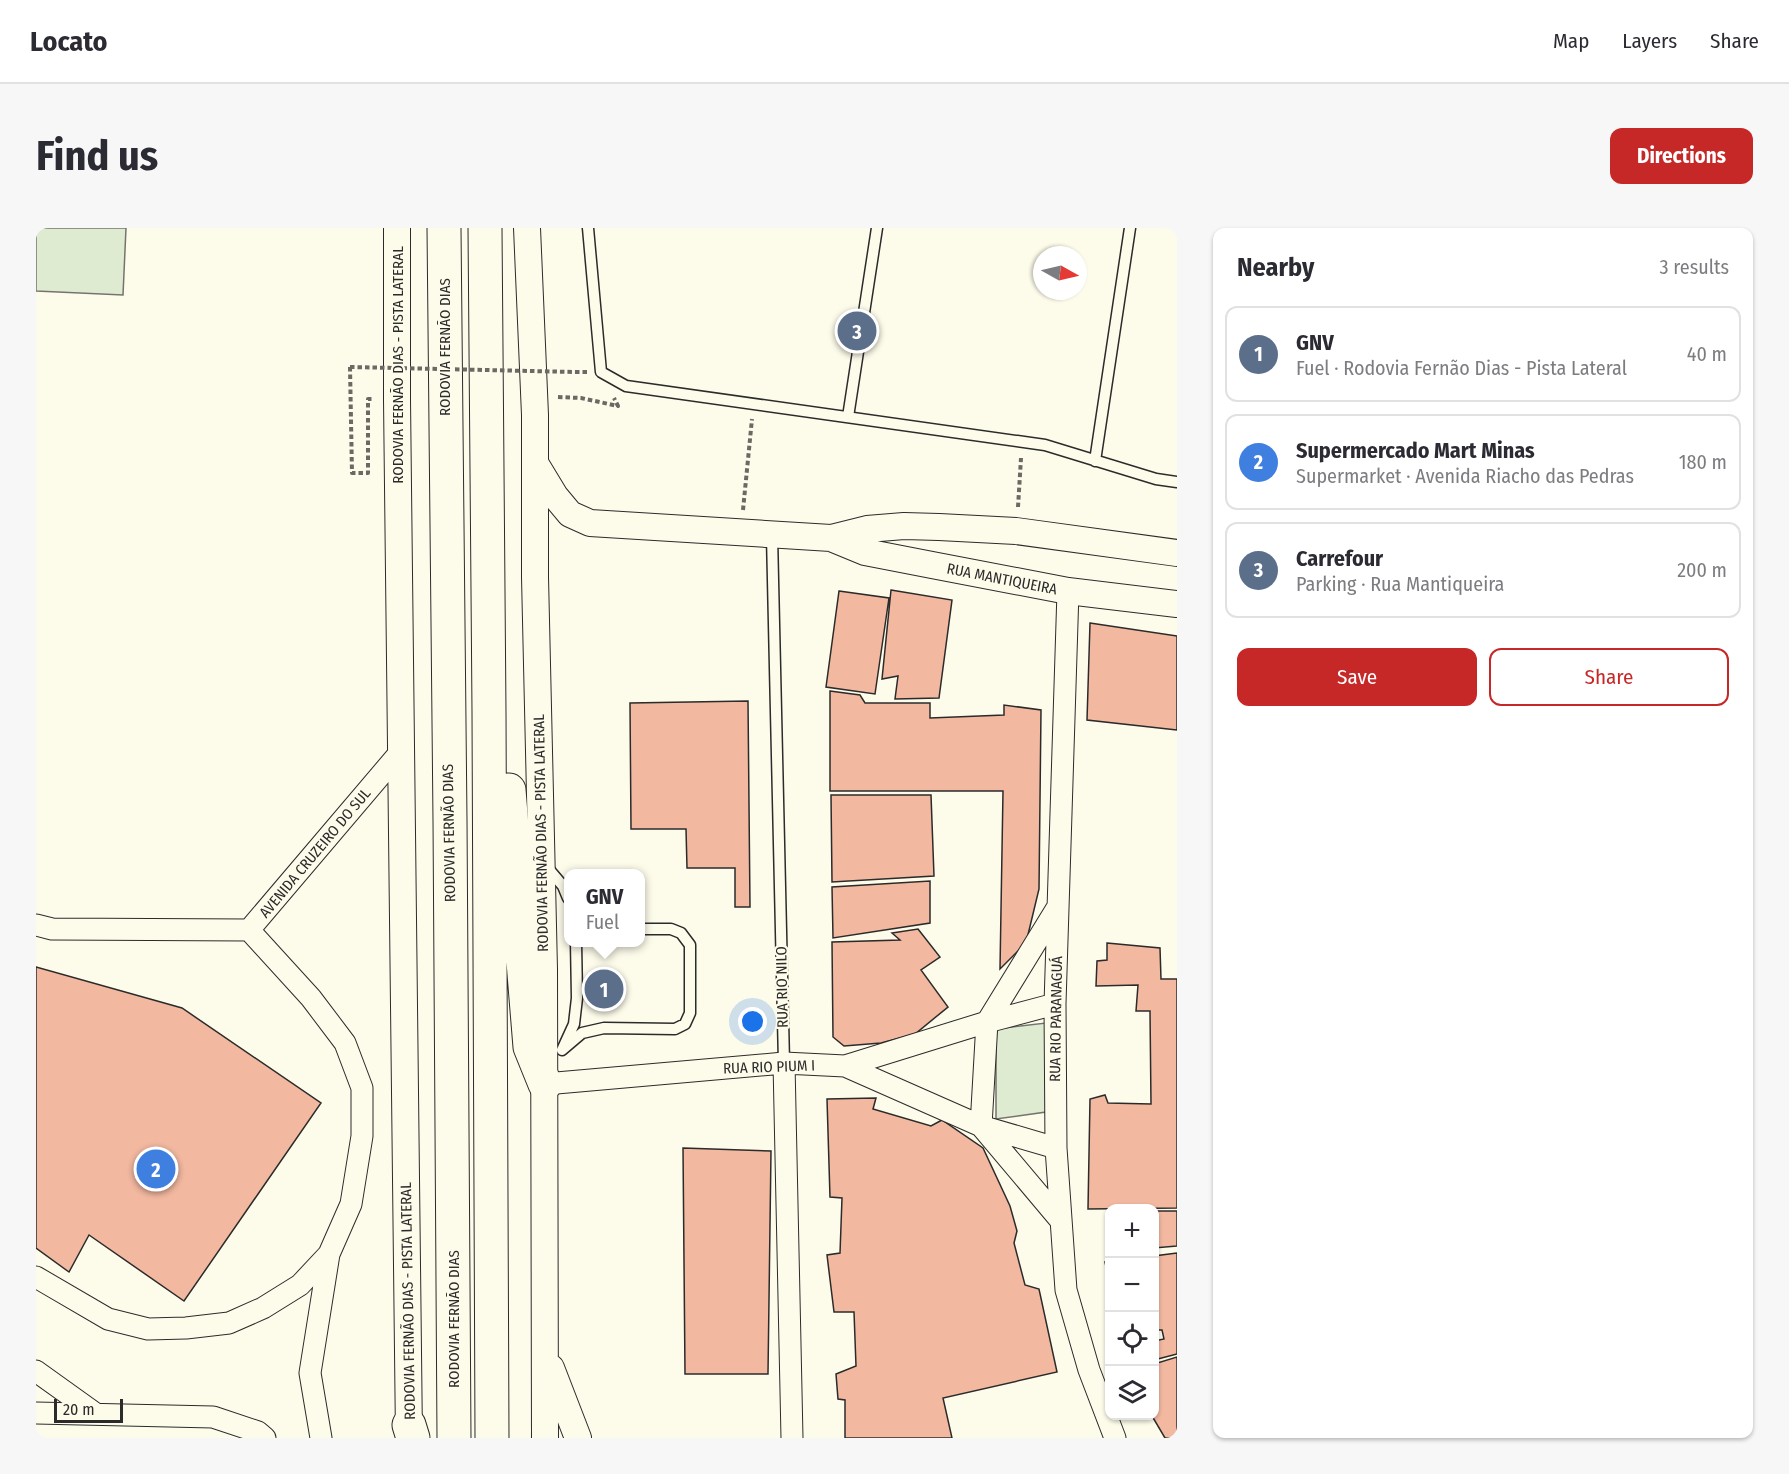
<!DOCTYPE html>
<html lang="en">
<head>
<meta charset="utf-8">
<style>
  :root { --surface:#fff; --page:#f7f7f7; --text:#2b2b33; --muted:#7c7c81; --line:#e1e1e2; --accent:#c62828 }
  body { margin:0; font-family:"Fira Sans Condensed",sans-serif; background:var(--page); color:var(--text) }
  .controls { position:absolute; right:18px; bottom:18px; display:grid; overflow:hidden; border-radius:12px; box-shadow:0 2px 4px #0004 }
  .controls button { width:54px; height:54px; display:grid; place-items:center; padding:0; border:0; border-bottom:2px solid var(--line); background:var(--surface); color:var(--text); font:30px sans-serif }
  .compass { position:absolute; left:997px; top:18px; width:54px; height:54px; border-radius:50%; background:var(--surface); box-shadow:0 2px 4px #0004; rotate:98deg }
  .scale { position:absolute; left:18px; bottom:15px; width:69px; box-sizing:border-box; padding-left:6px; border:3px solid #2b2b2b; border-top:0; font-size:16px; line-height:21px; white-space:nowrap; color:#2b2b2b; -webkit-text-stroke:4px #fdfbea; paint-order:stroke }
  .you { position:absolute; left:717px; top:794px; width:21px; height:21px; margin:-15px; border:4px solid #fff; border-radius:50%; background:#1a73e8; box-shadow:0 0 0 9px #1a73e833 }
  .badge { display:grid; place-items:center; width:39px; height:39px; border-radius:50%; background:var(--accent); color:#fff; font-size:20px; font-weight:700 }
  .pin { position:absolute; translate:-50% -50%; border:3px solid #fff; box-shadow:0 2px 6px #0006 }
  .popup { position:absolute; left:528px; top:641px; width:81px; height:78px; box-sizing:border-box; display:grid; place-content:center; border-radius:12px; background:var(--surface); filter:drop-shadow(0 2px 4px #0005); font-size:20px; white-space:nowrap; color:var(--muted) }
  .popup b { font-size:22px; color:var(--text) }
  .popup::after { content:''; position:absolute; left:50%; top:100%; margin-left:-12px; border:12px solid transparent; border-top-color:var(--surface) }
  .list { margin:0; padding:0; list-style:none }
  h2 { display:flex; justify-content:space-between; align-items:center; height:78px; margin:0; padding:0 24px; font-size:26px }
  h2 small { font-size:20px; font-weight:400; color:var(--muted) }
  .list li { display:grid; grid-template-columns:39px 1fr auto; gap:18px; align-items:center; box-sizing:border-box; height:96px; margin:0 12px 12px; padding:0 12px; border:2px solid var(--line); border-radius:12px }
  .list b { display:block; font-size:22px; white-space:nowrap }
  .list p { margin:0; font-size:20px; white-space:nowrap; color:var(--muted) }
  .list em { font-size:20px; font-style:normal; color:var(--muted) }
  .actions { display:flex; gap:12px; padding:18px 24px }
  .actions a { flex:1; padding:14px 0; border:2px solid var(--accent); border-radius:12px; text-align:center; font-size:21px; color:var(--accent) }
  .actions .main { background:var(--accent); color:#fff }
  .icon { flex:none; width:33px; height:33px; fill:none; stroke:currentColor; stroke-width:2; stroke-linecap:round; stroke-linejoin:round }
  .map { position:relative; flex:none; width:1141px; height:1210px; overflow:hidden; border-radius:12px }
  header { display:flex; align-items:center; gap:36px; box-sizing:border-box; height:84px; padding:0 30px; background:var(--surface); border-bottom:2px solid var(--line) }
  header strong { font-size:28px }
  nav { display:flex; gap:33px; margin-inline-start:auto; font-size:21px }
  .intro { display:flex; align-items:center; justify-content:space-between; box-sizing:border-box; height:144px; padding:0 36px }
  h1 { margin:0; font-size:42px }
  .button { padding:15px 27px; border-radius:12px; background:var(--accent); color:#fff; font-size:21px; font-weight:700 }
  main { display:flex; gap:36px; padding:0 36px }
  aside { flex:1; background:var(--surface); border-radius:12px; box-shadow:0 2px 4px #0004 }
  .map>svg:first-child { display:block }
</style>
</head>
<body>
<header>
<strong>Locato</strong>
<nav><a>Map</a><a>Layers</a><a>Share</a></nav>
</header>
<div class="intro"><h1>Find us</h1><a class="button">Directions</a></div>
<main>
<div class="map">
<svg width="1141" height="1210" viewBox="0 0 1141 1210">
  <rect width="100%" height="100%" fill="#fdfbea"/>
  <path fill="#deebd1" stroke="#74746e" stroke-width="1.5" d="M 0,0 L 90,0 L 87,67 L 0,63 Z
    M 1010,795 L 1010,884 L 960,891 L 960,801 Z"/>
  <path fill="#f2b8a0" stroke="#2b2b2b" stroke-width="1.5" d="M 855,362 L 916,372 L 903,470 L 859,471 L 862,448 L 846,451 Z
    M 803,363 L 853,370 L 839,466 L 790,459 Z
    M 1054,395 L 1141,408 L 1141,502 L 1051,492 Z
    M 794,463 L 824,467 L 829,475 L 894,475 L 894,490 L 968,487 L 968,477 L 1005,482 L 1003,661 L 990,715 L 964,741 L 967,563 L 794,563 Z
    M 712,473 L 714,679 L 699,679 L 699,640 L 651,640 L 650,601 L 595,601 L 594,475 Z
    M 795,567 L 895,567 L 898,648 L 796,654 Z
    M 894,653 L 894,695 L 797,710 L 796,659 Z
    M 882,701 L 904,729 L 885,742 L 912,779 L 879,806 L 845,815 L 808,818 L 797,809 L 796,714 L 864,712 L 856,705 Z
    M 1071,715 L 1124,720 L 1125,751 L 1141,751 L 1141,980 L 1052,981 L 1054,871 L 1069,867 L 1072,875 L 1115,876 L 1114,783 L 1100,783 L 1102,757 L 1060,758 L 1061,733 L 1071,732 Z
    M 0,739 L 146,780 L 285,875 L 148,1073 L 53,1007 L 33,1044 L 0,1020 Z
    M 840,870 L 837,881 L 895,898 L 906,892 L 947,920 L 974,978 L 981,1003 L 978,1015 L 989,1057 L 1003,1061 L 1021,1144 L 907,1170 L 916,1210 L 809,1210 L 809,1172 L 802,1171 L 800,1146 L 820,1138 L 818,1084 L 798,1084 L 791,1027 L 804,1025 L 806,970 L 794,969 L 791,871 Z
    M 647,920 L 735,923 L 732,1146 L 649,1146 Z
    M 1118,983 L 1141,983 L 1141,1018 L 1118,1020 Z
    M 1141,1025 L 1141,1126 L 1118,1132 L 1118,1113 L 1128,1111 L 1126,1102 L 1121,1102 L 1118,1085 L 1118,1028 Z
    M 1069,1034 L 1074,1034 L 1074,1057 Z
    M 1141,1129 L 1141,1210 L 1129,1210 L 1116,1188 L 1118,1188 L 1118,1136 Z"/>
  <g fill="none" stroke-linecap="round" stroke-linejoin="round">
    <g stroke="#2b2b2b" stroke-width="13">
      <path id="service" d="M 552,0 L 565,144 L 590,158 L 1009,217 L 1120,251 L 1141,254
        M 812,189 L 841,0
        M 1059,233 L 1094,0
        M 736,308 L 748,835
        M 510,638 L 527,658 L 532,670
        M 527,820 L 538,796 L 541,770 L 540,714
        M 526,822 L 546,805 L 568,800 L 639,801 L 649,796 L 654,785 L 654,717 L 645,705 L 635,701 L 604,701"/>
    </g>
    <g stroke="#2b2b2b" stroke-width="23">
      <path id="minor" d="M 1032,363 L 1019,776 L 1020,920 L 1030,1062 L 1053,1142 L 1079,1210
        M 1021,680 L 951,794 L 945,898 L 1025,993
        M 0,697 L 16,701 L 213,702 L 366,522
        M 748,835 L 756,1210
        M 809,838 L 945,898 L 1020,920
        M 509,856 L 748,835 L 809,838 L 951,794 L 1019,776
        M 0,1049 L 72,1091 L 112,1101 L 150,1100 L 193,1095 L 227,1080 L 264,1057 L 293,1026 L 315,976 L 326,908 L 326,860 L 309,815 L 275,770 L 213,702
        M 0,1143 L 60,1186
        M 0,1185 L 177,1189 L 222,1204 L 229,1210
        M 285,1210 L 274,1145 L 293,1026"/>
    </g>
    <g stroke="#2b2b2b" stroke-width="28">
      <path id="tertiary" d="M 361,0 L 361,172 L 373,1210
        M 491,0 L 499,187 L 499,349 L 508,741 L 509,1210
        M 499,235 L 519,268 L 534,286 L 554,295 L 795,310 L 831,301 L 868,298 L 903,299 L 980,303 L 1141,325
        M 795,310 L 829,324 L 896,337 L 1032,363 L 1141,376
        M 515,1140 L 542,1210"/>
    </g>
    <g stroke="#2b2b2b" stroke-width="35">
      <path id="motorway" d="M 408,0 C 411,403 418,807 418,1210
        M 449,0 L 453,484 L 456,1210
        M 473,562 L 494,819 L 509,856
        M 373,1197 L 377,1210"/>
    </g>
    <path stroke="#6a6964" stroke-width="4" stroke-dasharray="4.5 3" stroke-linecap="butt" d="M 314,139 L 316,245 L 332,245 L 332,171 L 338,171
      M 539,144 L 551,144
      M 522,169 L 545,170 L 582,178 L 578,170
      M 982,279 L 985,230
      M 707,282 L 716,191"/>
    <use href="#service" stroke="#fdfbea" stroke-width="10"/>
    <use href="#minor" stroke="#fdfbea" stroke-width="21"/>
    <use href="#tertiary" stroke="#fdfbea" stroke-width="26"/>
    <use href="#motorway" stroke="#fdfbea" stroke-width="33"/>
    <path stroke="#6a6964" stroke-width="4" stroke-dasharray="4.5 3" stroke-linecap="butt" d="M 314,139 L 539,144"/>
  </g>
  <g text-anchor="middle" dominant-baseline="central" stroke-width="4.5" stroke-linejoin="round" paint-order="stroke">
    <g font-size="15" fill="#2b2b2b" stroke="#fdfbea">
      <text transform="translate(409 119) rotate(-90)">RODOVIA FERNÃO DIAS</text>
      <text transform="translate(362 137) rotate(-90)">RODOVIA FERNÃO DIAS - PISTA LATERAL</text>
      <text transform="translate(966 351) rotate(11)">RUA MANTIQUEIRA</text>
      <text transform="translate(413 605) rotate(-91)">RODOVIA FERNÃO DIAS</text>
      <text transform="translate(505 605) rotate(-91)">RODOVIA FERNÃO DIAS - PISTA LATERAL</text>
      <text transform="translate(279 625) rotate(-50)">AVENIDA CRUZEIRO DO SUL</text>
      <text transform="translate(746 759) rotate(-91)">RUA RIO NILO</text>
      <text transform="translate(1020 791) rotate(-89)">RUA RIO PARANAGUÁ</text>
      <text transform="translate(733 839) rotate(-2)">RUA RIO PIUM I</text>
      <text transform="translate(372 1073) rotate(-91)">RODOVIA FERNÃO DIAS - PISTA LATERAL</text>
      <text transform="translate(418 1091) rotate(-90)">RODOVIA FERNÃO DIAS</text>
    </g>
  </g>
</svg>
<div class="controls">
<button>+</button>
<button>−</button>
<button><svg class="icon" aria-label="locate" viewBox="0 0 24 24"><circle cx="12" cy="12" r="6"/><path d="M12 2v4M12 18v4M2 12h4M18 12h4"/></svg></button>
<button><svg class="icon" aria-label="layers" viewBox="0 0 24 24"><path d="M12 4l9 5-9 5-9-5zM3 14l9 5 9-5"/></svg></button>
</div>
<svg class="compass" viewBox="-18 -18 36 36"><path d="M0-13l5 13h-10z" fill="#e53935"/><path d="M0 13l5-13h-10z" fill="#7c7c81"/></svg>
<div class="scale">20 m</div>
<div class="you"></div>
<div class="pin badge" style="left:568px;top:761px;background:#5c6f8a">1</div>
<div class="popup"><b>GNV</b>Fuel</div>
<div class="pin badge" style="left:120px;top:941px;background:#3f7fe0">2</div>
<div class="pin badge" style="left:821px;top:103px;background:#5c6f8a">3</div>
</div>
<aside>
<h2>Nearby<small>3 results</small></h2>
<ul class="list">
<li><span class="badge" style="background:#5c6f8a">1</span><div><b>GNV</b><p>Fuel · Rodovia Fernão Dias - Pista Lateral</p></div><em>40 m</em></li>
<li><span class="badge" style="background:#3f7fe0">2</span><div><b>Supermercado Mart Minas</b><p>Supermarket · Avenida Riacho das Pedras</p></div><em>180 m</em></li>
<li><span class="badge" style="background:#5c6f8a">3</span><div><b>Carrefour</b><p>Parking · Rua Mantiqueira</p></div><em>200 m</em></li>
</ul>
<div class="actions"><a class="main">Save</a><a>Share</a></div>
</aside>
</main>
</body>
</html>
